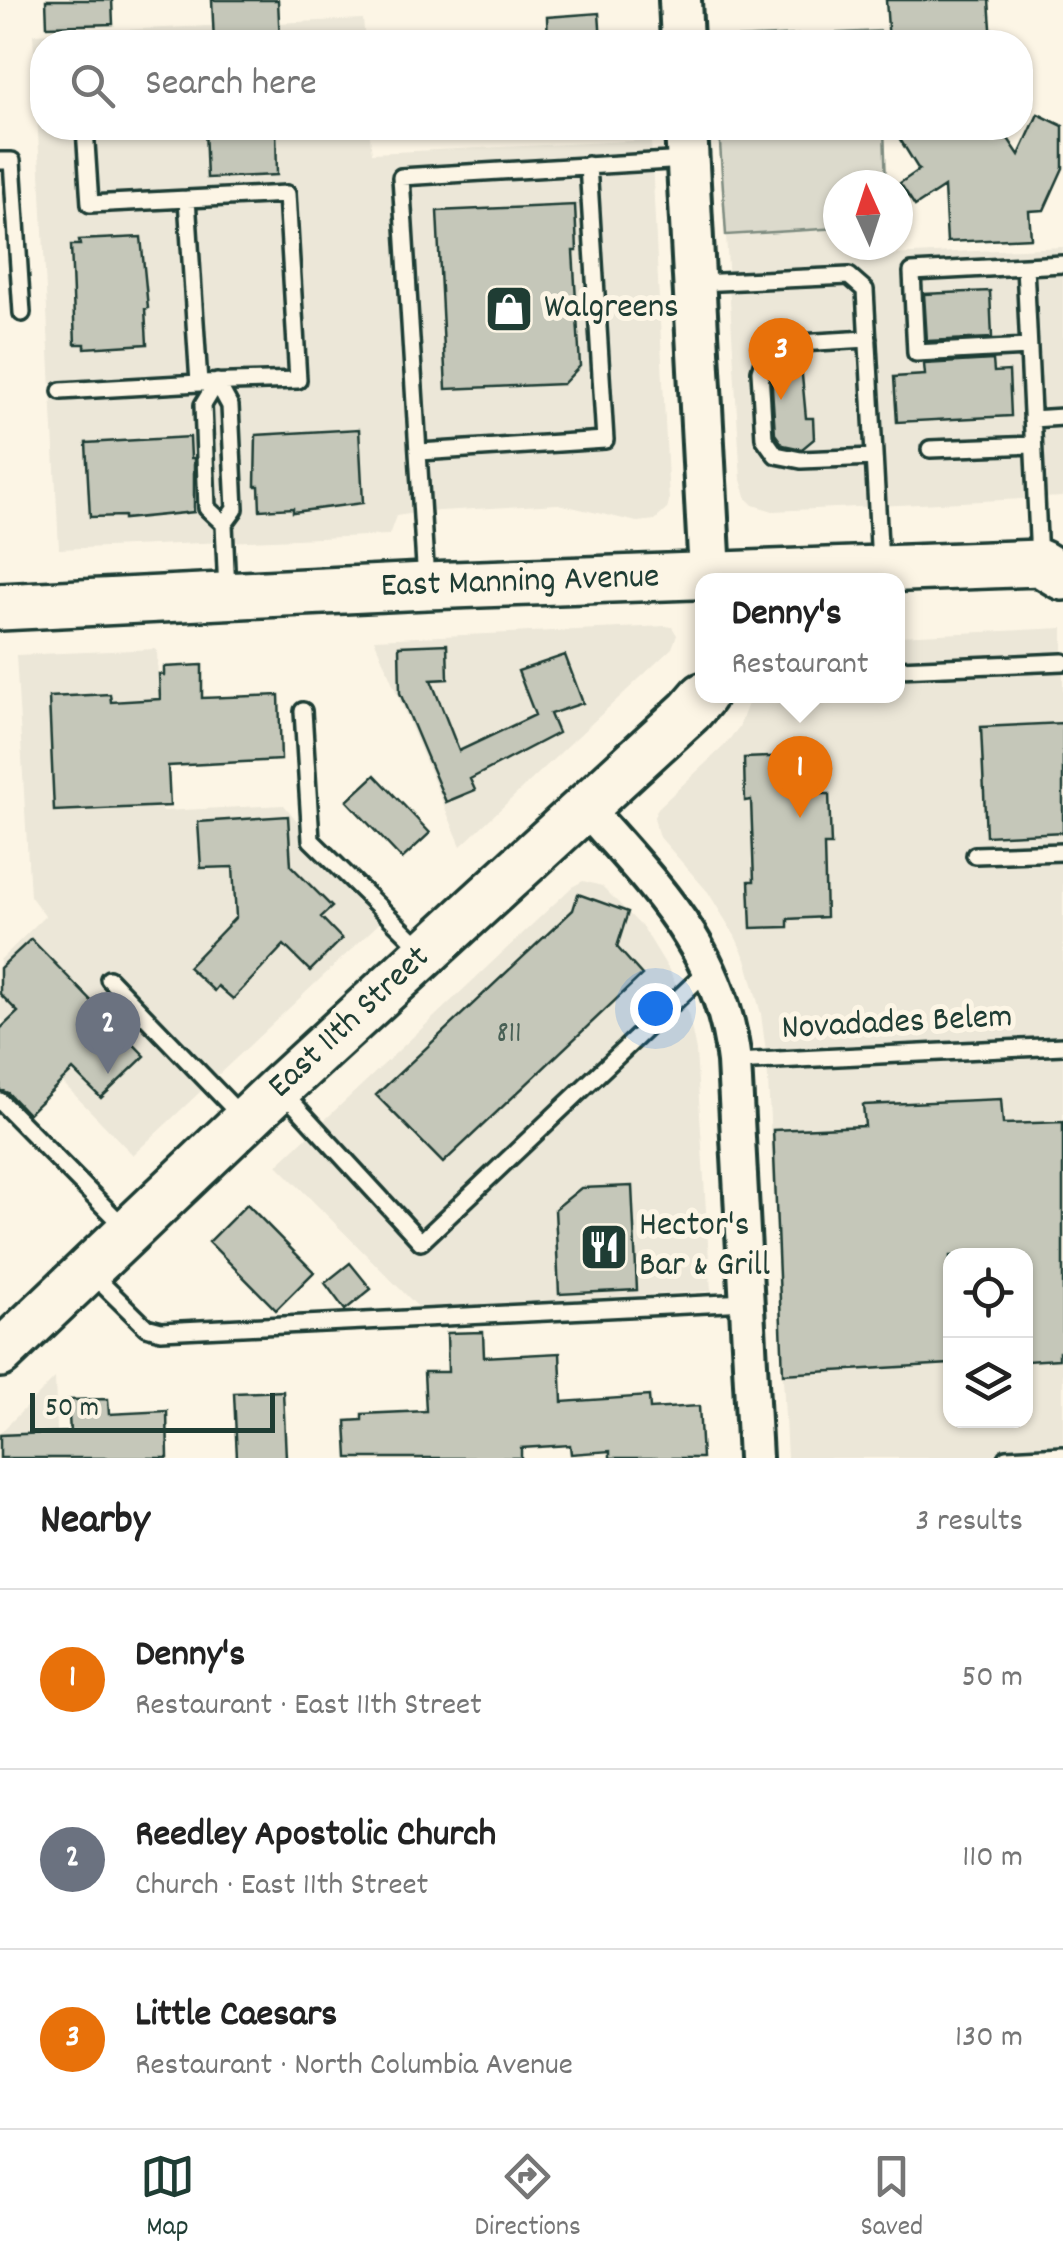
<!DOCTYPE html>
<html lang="en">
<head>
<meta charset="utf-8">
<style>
  :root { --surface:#fff; --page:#f2f2f2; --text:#222; --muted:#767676; --line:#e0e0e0; --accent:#1f3d34 }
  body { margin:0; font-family:Dekko,sans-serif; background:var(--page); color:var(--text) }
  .controls { position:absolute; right:30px; bottom:30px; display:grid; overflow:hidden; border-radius:20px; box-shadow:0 2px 8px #0004 }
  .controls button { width:90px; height:90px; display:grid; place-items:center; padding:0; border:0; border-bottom:2px solid var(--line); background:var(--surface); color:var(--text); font:50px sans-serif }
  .compass { position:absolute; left:823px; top:170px; width:90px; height:90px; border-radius:50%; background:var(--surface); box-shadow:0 2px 8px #0004; rotate:357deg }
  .scale { position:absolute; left:30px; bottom:25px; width:245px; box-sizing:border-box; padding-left:10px; border:5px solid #1f3d34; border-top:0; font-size:28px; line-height:35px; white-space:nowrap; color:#1f3d34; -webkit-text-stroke:8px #fcf5e5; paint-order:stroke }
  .you { position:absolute; left:655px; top:1008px; width:35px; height:35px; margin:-25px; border:8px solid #fff; border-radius:50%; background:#1a73e8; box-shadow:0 0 0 15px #1a73e833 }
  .badge { display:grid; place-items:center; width:65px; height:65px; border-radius:50%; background:var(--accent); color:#fff; font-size:32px; font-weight:700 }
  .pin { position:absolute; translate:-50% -82px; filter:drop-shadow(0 2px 5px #0008) }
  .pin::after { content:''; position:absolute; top:52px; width:35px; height:30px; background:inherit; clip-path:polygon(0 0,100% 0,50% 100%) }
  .popup { position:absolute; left:695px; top:573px; width:210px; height:130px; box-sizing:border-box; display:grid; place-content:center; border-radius:20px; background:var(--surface); filter:drop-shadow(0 2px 8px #0005); font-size:32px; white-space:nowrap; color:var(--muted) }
  .popup b { font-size:38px; color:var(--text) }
  .popup::after { content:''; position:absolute; left:50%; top:100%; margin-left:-20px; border:20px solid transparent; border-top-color:var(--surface) }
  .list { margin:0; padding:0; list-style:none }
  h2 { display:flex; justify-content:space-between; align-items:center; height:130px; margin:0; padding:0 40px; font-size:42px }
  h2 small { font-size:32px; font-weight:400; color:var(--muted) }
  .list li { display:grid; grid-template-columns:65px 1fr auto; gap:30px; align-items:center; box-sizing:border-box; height:180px; padding:0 40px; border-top:2px solid var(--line) }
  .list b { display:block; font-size:38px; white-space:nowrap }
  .list p { margin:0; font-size:32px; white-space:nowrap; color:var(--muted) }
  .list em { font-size:32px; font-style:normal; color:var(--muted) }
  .icon { flex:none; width:55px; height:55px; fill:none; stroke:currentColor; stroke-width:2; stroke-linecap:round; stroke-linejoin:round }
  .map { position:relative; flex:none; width:1063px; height:1458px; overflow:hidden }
  .search { position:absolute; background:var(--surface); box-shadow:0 2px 8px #0004; left:30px; right:30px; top:30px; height:110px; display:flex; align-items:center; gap:25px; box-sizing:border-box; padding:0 35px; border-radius:40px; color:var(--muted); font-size:38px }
  .sheet { height:670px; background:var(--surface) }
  nav { display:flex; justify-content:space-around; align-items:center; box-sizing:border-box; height:140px; border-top:2px solid var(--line); background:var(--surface); font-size:28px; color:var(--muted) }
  nav a { display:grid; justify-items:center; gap:5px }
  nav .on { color:var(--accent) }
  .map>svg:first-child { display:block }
</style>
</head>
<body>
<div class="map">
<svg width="1063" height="1458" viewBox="0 0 1063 1458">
  <rect width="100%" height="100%" fill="#fcf5e5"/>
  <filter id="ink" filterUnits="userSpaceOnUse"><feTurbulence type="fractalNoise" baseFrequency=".01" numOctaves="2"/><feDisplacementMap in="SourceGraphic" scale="20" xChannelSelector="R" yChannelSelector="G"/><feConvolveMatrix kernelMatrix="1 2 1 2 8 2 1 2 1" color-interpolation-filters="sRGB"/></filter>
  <g filter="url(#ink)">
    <path fill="#ece7d8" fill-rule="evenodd" d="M 363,19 L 365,42 L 42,42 L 42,128 L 369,128 L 372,153 L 651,140 L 669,501 L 667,509 L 655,520 L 637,522 L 558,504 L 423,512 L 396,516 L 389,535 L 59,549 L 33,34 Z
      M 838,228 L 838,245 L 890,245 L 891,255 L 1063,247 L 1063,497 L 773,511 L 753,505 L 747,499 L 741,480 L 726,235 Z
      M 666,626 L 672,627 L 677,635 L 672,648 L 461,846 L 374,639 Z
      M 1063,628 L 1063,1458 L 787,1458 L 767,1060 L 761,1014 L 747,962 L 735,936 L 708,892 L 658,835 L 654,817 L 658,808 L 724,746 L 739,727 L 751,696 L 898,696 L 898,636 ZM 950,1256 L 1026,1256 L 1026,1420 L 950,1420 Z
      M 157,649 L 162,811 L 284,805 L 311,838 L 388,915 L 133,1155 L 0,1018 L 0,960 L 45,916 L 30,896 L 16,655 Z
      M 583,881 L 602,886 L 644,929 L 669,970 L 688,1012 L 696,1051 L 711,1291 L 420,1309 L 277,1165 L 572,887 Z
      M 55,1378 L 58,1458 L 0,1458 L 0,1433 Z"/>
    <path fill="#dcdacc" stroke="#7e8c80" stroke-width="2.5" d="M 880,31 L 881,42 L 713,42 L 713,39 Z
      M 719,128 L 884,128 L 886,185 L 838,185 L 838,228 L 726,235 Z"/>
    <path fill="#c5c7b9" stroke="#1f3d34" stroke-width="2.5" d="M 46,0 L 112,0 L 113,24 L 47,26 Z
      M 212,0 L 278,0 L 280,42 L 214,42 Z
      M 886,0 L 989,0 L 992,42 L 889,42 Z
      M 599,13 L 601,42 L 548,42 L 547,17 Z
      M 1038,114 L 1063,126 L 1063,168 L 1044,210 L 1029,211 L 1031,238 L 947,242 L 944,187 L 915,206 L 900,183 L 919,170 L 893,128 L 1001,128 L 1019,155 Z
      M 205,128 L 276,128 L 277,175 L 207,178 Z
      M 575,205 L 577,251 L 573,251 L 580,366 L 563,384 L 446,389 L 437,211 Z
      M 141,237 L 148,308 L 145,309 L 147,344 L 85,348 L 85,344 L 75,344 L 71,245 L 80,245 L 79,240 Z
      M 990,291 L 992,338 L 927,341 L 924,294 Z
      M 993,360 L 994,372 L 1009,371 L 1011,416 L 897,422 L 894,377 L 925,375 L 924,364 Z
      M 801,365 L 806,418 L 813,418 L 814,439 L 802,449 L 783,445 L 775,434 L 771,372 L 773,366 Z
      M 359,429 L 363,503 L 293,512 L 293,508 L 260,510 L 259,486 L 255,486 L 256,435 Z
      M 190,437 L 191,458 L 194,458 L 194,512 L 124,519 L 124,516 L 90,517 L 86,443 Z
      M 447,644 L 448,679 L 431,680 L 459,751 L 535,715 L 518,671 L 565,655 L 583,703 L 550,714 L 558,733 L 470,779 L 475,790 L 446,802 L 400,693 L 399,646 Z
      M 202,665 L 202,698 L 279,695 L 281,760 L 168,766 L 170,806 L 54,811 L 49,697 L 110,694 L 111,702 L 160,699 L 159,674 L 164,675 L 164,667 Z
      M 1063,723 L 1063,832 L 986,836 L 981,727 Z
      M 819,755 L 820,794 L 829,794 L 831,845 L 824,845 L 826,917 L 788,919 L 788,927 L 751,928 L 749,881 L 754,881 L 751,800 L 745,801 L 744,758 Z
      M 375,775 L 430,833 L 402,859 L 347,801 Z
      M 288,816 L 291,866 L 332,907 L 321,917 L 342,939 L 310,971 L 284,945 L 233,999 L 218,986 L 214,991 L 188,967 L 236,917 L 233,867 L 201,868 L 198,822 Z
      M 578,894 L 628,912 L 617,947 L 642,975 L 443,1163 L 376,1095 L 573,910 Z
      M 31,939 L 145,1056 L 101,1098 L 73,1070 L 28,1114 L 8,1093 L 0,1090 L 0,1029 L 18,1012 L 0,994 L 0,968 Z
      M 1001,1099 L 1003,1124 L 1063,1122 L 1063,1352 L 1059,1352 L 1059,1359 L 1026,1361 L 1026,1256 L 950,1256 L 950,1364 L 783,1374 L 773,1130 L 865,1126 L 863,1105 Z
      M 632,1186 L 637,1290 L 559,1294 L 555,1209 L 581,1188 Z
      M 247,1204 L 314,1272 L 276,1310 L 209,1242 Z
      M 350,1263 L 371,1289 L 345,1310 L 325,1283 Z
      M 483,1332 L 484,1357 L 560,1353 L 562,1402 L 649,1396 L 650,1409 L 699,1406 L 702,1458 L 610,1458 L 610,1451 L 571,1454 L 570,1445 L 521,1448 L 521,1458 L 348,1458 L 346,1421 L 362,1420 L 362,1414 L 426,1411 L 424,1372 L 448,1372 L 447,1333 Z
      M 283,1391 L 286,1458 L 237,1458 L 234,1393 Z
      M 108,1399 L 109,1414 L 167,1411 L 168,1458 L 0,1458 L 0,1435 L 70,1432 L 68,1400 Z"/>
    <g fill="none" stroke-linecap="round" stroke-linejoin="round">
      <g stroke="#1f3d34" stroke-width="22">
        <path id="service" d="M 85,128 L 90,204 L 187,199
          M 0,161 L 12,161 L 22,313
          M 1025,266 L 912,272 L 916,353 L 1028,347
          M 697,283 L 849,276 L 865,290 L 880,563
          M 868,339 L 782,344 L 764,358 L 760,371 L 764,438 L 776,455 L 801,460 L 874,457
          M 61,391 L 199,383 L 187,199 L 287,194 L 298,380 L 199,383
          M 1032,419 L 1063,417
          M 930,449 L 1033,445
          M 420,452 L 605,440 L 588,165
          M 224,524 L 207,508 L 203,405 L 217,382 L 230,406 L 235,509 L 224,524 L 227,592
          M 1039,559 L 1025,266 L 1063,264
          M 426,582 L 401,177 L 686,160
          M 898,669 L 1063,662
          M 303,711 L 311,840 L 423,950
          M 975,855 L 1063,852
          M 109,979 L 242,1117
          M 734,1062 L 1063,1046
          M 282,1091 L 421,1242 L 709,969
          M 0,1101 L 127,1230
          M 90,1272 L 146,1327 L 161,1331 L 747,1302
          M 1006,1458 L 1063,1455"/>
      </g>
      <g stroke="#1f3d34" stroke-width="40">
        <path id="minor" d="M 584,806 C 655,887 722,950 734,1062 L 755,1458"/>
      </g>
      <g stroke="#1f3d34" stroke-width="48">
        <path id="tertiary" d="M 680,0 L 682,42
          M 686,128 L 710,574"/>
      </g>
      <g stroke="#1f3d34" stroke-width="52">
        <path id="secondary" d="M 0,607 L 426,586 L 1040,563 L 1063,577
          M 0,1354 L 279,1088 L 690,711 L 703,696"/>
      </g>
      <use href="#service" stroke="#fcf5e5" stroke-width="15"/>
      <use href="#minor" stroke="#fcf5e5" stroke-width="32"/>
      <use href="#tertiary" stroke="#fcf5e5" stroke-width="40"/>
      <use href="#secondary" stroke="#fcf5e5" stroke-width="45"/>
    </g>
  </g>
  <defs>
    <g id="shop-square" transform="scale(2.5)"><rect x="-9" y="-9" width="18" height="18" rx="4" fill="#1f3d34" stroke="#fcf5e5"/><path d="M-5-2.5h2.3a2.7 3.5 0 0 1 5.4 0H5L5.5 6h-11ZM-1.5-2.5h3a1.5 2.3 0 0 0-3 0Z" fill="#fff"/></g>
    <g id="restaurant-square" transform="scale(2.5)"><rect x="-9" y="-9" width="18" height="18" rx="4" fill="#1f3d34" stroke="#fcf5e5"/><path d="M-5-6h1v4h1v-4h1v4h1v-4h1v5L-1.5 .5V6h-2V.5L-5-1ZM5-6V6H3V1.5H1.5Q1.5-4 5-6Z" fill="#fff"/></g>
  </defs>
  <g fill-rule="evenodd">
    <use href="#shop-square" x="509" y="309"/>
    <use href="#restaurant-square" x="604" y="1247"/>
  </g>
  <g text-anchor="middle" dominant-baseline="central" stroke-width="10" stroke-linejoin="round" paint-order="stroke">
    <g font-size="30" fill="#486055">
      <text x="509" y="1035">811</text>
    </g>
    <g font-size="35" fill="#1f3d34" stroke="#fcf5e5" text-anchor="start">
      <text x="544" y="309">Walgreens</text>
      <text x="639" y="1227">Hector's<tspan x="639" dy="40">Bar &amp; Grill</tspan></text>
    </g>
    <g font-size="35" fill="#1f3d34" stroke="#fcf5e5">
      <text transform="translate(520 583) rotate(-2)">East Manning Avenue</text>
      <text transform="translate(350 1023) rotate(-43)">East 11th Street</text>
      <text transform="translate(897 1024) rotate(-3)">Novadades Belem</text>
    </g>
  </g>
</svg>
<div class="controls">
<button><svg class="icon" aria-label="locate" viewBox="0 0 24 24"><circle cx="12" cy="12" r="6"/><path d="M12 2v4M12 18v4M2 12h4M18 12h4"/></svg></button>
<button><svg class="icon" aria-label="layers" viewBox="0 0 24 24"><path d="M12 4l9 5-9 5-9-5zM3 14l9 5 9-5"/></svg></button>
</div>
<svg class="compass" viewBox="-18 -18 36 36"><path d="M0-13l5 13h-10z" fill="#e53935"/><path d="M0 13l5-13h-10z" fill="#767676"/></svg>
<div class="scale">50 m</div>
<div class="you"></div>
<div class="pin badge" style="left:800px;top:818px;background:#e8710a">1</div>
<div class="popup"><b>Denny's</b>Restaurant</div>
<div class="pin badge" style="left:108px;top:1074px;background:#6b7280">2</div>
<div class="pin badge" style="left:781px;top:400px;background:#e8710a">3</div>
<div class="search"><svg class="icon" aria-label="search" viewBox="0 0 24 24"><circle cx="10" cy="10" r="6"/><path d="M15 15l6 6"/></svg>Search here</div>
</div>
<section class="sheet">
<h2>Nearby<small>3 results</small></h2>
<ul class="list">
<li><span class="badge" style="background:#e8710a">1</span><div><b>Denny's</b><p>Restaurant · East 11th Street</p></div><em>50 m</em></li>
<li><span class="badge" style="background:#6b7280">2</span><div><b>Reedley Apostolic Church</b><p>Church · East 11th Street</p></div><em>110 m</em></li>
<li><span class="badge" style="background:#e8710a">3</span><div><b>Little Caesars</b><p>Restaurant · North Columbia Avenue</p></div><em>130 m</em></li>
</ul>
</section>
<nav>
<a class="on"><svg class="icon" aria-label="map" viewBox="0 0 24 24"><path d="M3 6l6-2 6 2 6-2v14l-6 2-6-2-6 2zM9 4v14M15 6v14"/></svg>Map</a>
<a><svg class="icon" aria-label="directions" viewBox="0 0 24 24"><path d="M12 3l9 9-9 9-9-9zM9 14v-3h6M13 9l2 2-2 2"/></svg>Directions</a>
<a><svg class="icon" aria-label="saved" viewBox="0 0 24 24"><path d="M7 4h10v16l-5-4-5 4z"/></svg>Saved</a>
</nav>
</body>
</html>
